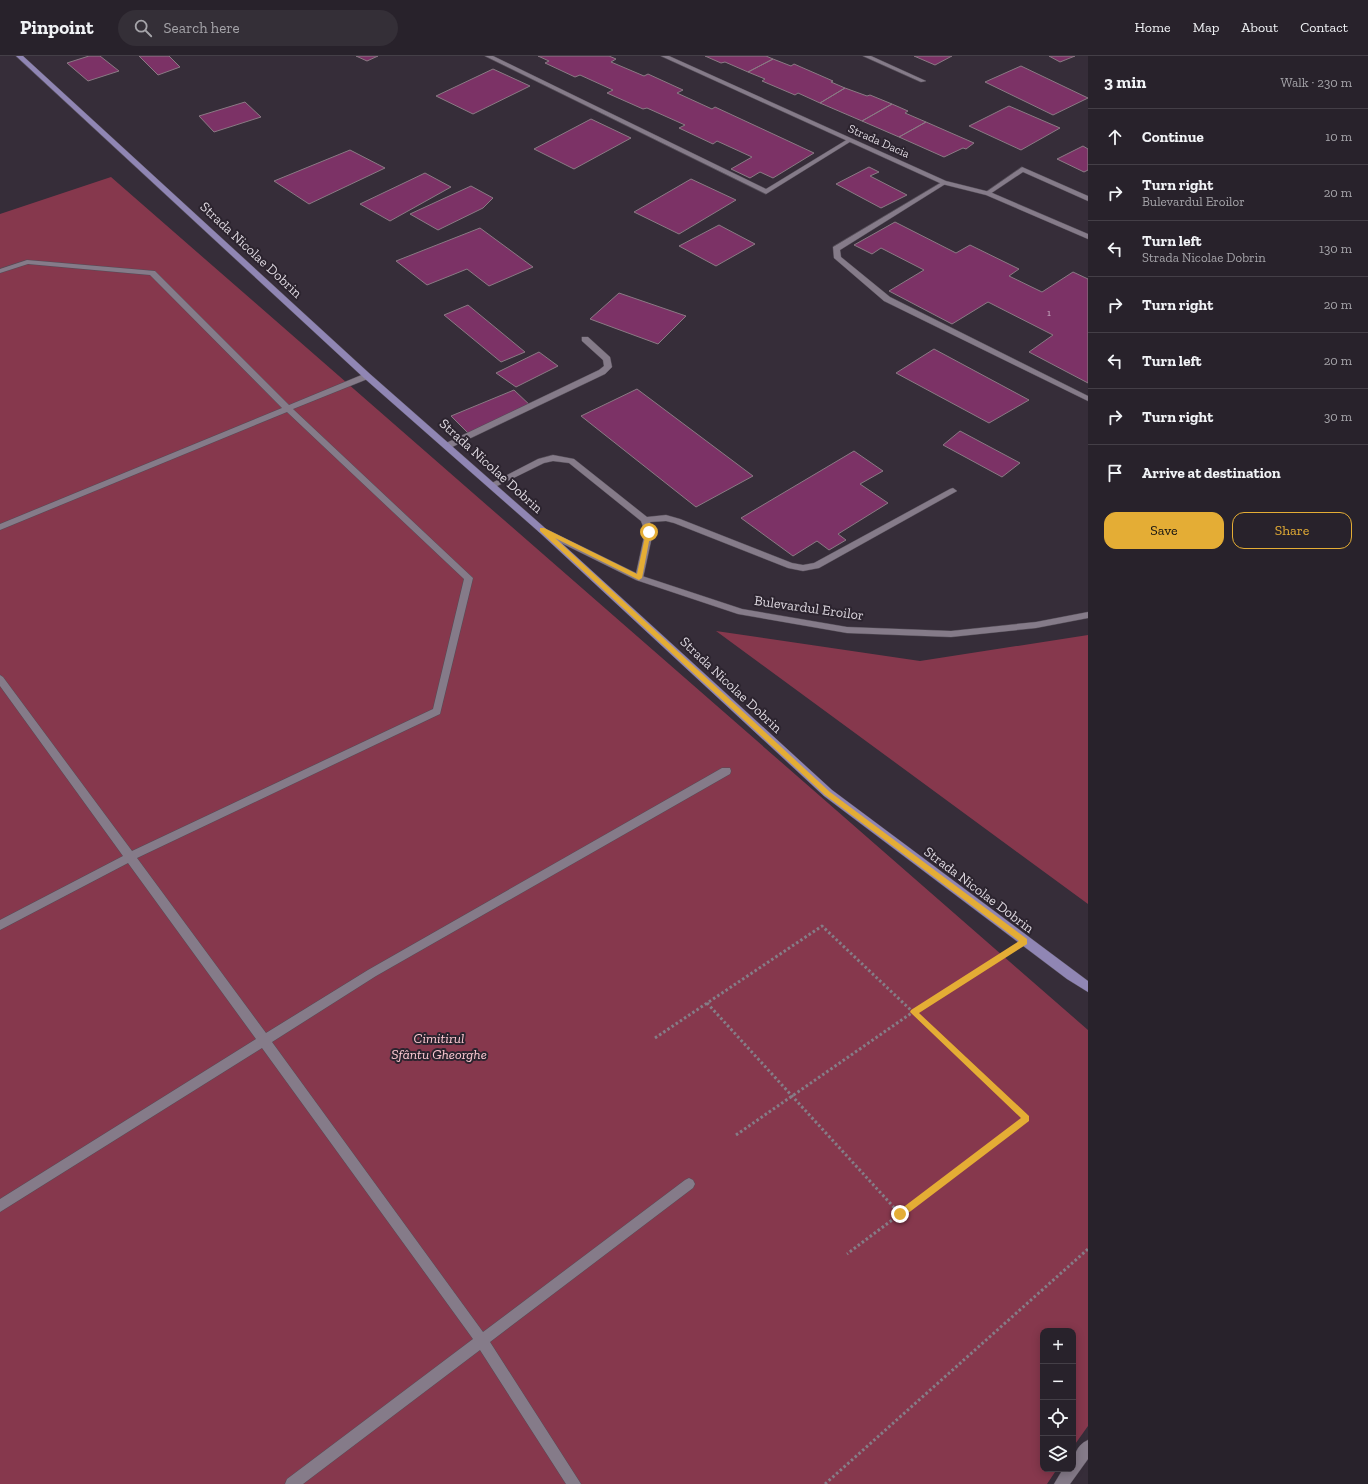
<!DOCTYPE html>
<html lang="en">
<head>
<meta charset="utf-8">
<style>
  :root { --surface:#28222b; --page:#342f37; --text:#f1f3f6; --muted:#a5a4a9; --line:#443f47; --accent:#e4ad35 }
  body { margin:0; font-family:"Zilla Slab",serif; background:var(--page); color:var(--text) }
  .controls { position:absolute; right:12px; bottom:12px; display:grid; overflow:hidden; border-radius:8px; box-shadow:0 2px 10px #0003 }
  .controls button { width:36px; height:36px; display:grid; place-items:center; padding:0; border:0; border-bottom:1px solid var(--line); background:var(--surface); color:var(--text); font:20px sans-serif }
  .stop { position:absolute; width:12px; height:12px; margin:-9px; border:3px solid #e4ad35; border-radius:50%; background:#fff }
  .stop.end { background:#e4ad35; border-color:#fff; box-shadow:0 1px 4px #0008 }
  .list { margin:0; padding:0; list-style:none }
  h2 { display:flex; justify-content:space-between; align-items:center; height:52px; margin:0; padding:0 16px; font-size:17px }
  h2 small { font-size:13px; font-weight:400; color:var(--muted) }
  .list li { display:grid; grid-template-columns:26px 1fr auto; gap:12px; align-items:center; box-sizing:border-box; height:56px; padding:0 16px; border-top:1px solid var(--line) }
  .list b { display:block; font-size:15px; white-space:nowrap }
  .list p { margin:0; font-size:13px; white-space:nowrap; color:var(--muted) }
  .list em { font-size:13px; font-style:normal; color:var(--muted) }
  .actions { display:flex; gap:8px; padding:12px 16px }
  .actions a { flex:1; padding:9px 0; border:1px solid var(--accent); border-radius:12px; text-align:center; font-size:14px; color:var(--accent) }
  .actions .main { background:var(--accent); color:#111 }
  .icon { flex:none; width:22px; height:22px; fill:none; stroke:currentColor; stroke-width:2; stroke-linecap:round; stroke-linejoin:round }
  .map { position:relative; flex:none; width:1088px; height:1428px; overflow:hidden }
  header { display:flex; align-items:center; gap:24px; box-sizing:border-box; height:56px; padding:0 20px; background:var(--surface); border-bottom:1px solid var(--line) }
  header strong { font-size:19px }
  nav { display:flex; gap:22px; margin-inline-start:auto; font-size:14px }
  .search { width:280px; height:36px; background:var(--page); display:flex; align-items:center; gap:10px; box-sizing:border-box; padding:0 14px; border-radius:22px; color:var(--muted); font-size:15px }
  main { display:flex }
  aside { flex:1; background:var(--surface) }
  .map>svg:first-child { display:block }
</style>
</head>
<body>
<header>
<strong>Pinpoint</strong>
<div class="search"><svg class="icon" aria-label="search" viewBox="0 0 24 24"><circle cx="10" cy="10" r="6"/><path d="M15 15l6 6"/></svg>Search here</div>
<nav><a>Home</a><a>Map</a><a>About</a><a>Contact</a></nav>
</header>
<main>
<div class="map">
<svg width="1088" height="1428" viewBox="0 0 1088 1428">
  <rect width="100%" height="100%" fill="#362d39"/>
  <path fill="#86384d" d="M 111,121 L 1088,974 L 1088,1370 L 1073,1391 L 1073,1275 L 1043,1275 L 1043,1413 L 1057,1413 L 1047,1428 L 0,1428 L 0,158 Z
    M 716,575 L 920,605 L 1088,579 L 1088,848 Z"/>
  <path fill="#7c3266" stroke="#8a7a84" d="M 89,0 L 100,0 L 119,15 L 88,25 L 67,7 Z
    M 139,0 L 169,0 L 180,11 L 158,19 Z
    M 356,0 L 378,0 L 367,5 Z
    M 538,0 L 609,0 L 616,3 L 611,6 L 644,20 L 648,18 L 683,34 L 677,37 L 712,53 L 715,51 L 814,97 L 773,122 L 760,116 L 750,122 L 731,113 L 752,101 L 717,85 L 713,88 L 679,72 L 685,69 L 647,52 L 643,53 L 607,37 L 613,34 L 580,19 L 575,21 L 545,7 L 549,5 Z
    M 705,0 L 766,0 L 773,3 L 748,16 L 725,6 L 721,7 Z
    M 914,0 L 952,0 L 935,9 Z
    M 1049,0 L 1075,0 L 1060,6 Z
    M 773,3 L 791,10 L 794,8 L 833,25 L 831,26 L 845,32 L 820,47 L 798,37 L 795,39 L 762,25 L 765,23 L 748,16 Z
    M 1021,10 L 1088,42 L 1053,59 L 985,26 Z
    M 493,13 L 530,30 L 473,58 L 436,40 Z
    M 845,32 L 867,40 L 870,39 L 892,48 L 862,65 L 820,47 Z
    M 245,46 L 261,61 L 214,76 L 199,60 Z
    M 892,48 L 908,55 L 905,57 L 926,66 L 899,81 L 862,65 Z
    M 1009,50 L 1060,72 L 1021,94 L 969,70 Z
    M 591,63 L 631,82 L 574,113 L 534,93 Z
    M 926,66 L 974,87 L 966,93 L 963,92 L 944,101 L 899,81 Z
    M 1083,90 L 1088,93 L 1088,114 L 1084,116 L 1057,103 Z
    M 350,94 L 385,112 L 309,148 L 274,125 Z
    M 869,111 L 879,116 L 870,120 L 907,139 L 881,152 L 836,128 Z
    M 425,117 L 451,131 L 390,165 L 360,148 Z
    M 691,123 L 736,144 L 679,178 L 634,156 Z
    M 471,130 L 493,142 L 483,152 L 438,174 L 410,158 Z
    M 895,166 L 956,197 L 970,189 L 1019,213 L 1009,220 L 1042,236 L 1073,216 L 1088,223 L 1088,327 L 1029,296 L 1053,279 L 988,246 L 952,268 L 889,235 L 924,214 L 881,192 L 872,198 L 854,189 Z
    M 719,169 L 755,188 L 716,210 L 679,190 Z
    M 480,172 L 533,211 L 489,230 L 467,213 L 427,229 L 396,205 Z
    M 619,237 L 686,260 L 658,288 L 590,263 Z
    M 468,249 L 525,296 L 501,306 L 444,259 Z
    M 934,293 L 1029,344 L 989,367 L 896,317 Z
    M 539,296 L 558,310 L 516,331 L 496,317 Z
    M 637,333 L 753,420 L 696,451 L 581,360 Z
    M 514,334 L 533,352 L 469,378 L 451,360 Z
    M 960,375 L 1020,407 L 1002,421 L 943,389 Z
    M 854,395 L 883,415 L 860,428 L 888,447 L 838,478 L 846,484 L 829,494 L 817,485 L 793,500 L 741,462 Z"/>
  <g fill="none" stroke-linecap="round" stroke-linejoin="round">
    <g stroke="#534c56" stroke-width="1">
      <path id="lane" d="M 485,0 L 493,0 L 766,133 L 848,83 L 853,84 L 766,138 Z
        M 863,0 L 871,0 L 926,25 L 921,26 Z
        M 1022,111 L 1088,140 L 1088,145 L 1023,116 L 990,138 L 986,138 L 986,136 Z
        M 942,126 L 947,127 L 840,194 L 841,201 L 890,241 L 1088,340 L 1088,345 L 884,245 L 834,202 L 833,191 Z
        M 582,281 L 588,281 L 610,301 L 612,311 L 605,318 L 450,392 L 444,392 L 444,388 L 599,314 L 604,310 L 603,304 L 582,285 Z
        M 553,399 L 574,403 L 647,461 L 666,459 L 680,463 L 792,507 L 803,509 L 814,507 L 950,433 L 953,432 L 957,435 L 819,512 L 803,515 L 788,512 L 674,467 L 666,465 L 650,466 L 653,476 L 643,522 L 639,525 L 635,522 L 645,476 L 641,465 L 569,407 L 553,405 L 544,407 L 495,431 L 492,432 L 488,429 L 538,403 Z"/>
    </g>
    <g stroke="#534c56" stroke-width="1">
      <path id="street" d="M 661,0 L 669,0 L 946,125 L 990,136 L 1088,178 L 1088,183 L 986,139 L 942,128 Z
        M 27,204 L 155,215 L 289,349 L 364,318 L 370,318 L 370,322 L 293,353 L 473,522 L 440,658 L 137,802 L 266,977 L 368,914 L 722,712 L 730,712 L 731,715 L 730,718 L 376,920 L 272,986 L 483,1276 L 685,1124 L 689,1122 L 693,1124 L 695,1128 L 693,1132 L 490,1286 L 581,1428 L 566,1428 L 480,1294 L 303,1428 L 285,1428 L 287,1423 L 473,1283 L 262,992 L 0,1156 L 0,1143 L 256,983 L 128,807 L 0,874 L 0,864 L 123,800 L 0,630 L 0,619 L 3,621 L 132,795 L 433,653 L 464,523 L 287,356 L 0,474 L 0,468 L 282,352 L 150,219 L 28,208 L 0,217 L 0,213 Z
        M 1088,1384 L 1088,1403 L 1070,1428 L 1054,1428 L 1063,1413 L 1073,1413 C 1073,1401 1076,1389 1088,1384 Z"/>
    </g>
    <g stroke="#534c56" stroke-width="1">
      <path id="secondary" d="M 542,471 L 642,520 L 742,553 L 847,571 L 951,575 L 1036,566 L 1088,556 L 1088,562 L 1036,572 L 951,581 L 847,577 L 738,558 L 636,524 L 539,476 L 538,474 L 539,472 Z"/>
    </g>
    <g stroke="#534c56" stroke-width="1">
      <path id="primary" d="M 16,0 L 23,0 L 370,318 L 545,472 L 832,734 L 1088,925 L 1088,936 L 1067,923 L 824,740 L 539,476 L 364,322 Z"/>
    </g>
    <path stroke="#857d87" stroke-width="3" stroke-dasharray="2.5 2.5" stroke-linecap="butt" d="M 707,947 L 900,1158
      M 655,982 L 822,870 L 1026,1063 L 847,1198
      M 736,1079 L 913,956 L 1003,900
      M 825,1428 L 1088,1193"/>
    <use href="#lane" fill="#857b89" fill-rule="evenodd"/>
    <use href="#street" fill="#857b89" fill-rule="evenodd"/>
    <use href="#secondary" fill="#857b89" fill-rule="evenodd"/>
    <use href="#primary" fill="#9086b4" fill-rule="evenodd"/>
  </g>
  <path fill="#e4ad35" d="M 540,472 L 544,472 L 637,518 L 646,476 L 651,475 L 642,522 L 639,524 L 555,482 L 830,736 L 1027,883 L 1027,888 L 919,957 L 1029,1060 L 1029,1065 L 903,1161 L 897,1161 L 897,1156 L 1021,1062 L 910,956 L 911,954 L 1019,885 L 825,739 L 540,475 Z"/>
  <g text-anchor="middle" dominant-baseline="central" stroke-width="4" stroke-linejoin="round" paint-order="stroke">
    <g font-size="10" fill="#c6aec2">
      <text x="1049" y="257">1</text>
    </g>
    <g font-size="12" fill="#ded8e0" stroke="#2c242f">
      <text transform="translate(879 85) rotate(24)">Strada Dacia</text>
    </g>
    <g font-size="14" fill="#ded8e0" stroke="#2c242f">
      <text transform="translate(251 194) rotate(43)">Strada Nicolae Dobrin</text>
      <text transform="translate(491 410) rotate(42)">Strada Nicolae Dobrin</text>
      <text transform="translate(809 552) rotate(8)">Bulevardul Eroilor</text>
      <text transform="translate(731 629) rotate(43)">Strada Nicolae Dobrin</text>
      <text transform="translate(979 834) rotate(37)">Strada Nicolae Dobrin</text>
    </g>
    <g font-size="14" font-style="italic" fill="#ffcbd4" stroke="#2c242f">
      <text x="439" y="982">Cimitirul<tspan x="439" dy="16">Sfântu Gheorghe</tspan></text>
    </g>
  </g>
</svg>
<div class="controls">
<button>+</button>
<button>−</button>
<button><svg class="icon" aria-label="locate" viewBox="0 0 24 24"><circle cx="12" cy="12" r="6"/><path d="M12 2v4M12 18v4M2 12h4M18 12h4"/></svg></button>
<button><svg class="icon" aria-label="layers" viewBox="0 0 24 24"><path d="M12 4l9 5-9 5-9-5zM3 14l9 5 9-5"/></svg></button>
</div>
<div class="stop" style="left:649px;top:476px"></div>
<div class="stop end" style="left:900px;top:1158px"></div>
</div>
<aside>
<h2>3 min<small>Walk · 230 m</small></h2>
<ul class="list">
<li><svg class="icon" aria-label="ahead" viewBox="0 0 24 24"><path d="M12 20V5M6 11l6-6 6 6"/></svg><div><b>Continue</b></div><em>10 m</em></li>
<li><svg class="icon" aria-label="right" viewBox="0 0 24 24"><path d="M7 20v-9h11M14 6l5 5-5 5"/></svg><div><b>Turn right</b><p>Bulevardul Eroilor</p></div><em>20 m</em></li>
<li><svg class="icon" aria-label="left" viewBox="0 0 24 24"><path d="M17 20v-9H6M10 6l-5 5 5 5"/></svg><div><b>Turn left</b><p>Strada Nicolae Dobrin</p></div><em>130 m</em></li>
<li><svg class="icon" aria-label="right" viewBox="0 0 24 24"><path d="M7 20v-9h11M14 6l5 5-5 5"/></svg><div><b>Turn right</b></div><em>20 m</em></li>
<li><svg class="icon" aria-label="left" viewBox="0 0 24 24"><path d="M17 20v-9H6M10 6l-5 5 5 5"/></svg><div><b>Turn left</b></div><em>20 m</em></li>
<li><svg class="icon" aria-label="right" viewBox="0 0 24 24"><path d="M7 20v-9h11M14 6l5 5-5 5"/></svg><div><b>Turn right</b></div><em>30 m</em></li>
<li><svg class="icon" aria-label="arrive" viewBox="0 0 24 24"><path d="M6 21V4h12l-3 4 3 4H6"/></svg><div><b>Arrive at destination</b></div></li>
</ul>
<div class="actions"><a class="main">Save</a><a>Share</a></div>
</aside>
</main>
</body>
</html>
